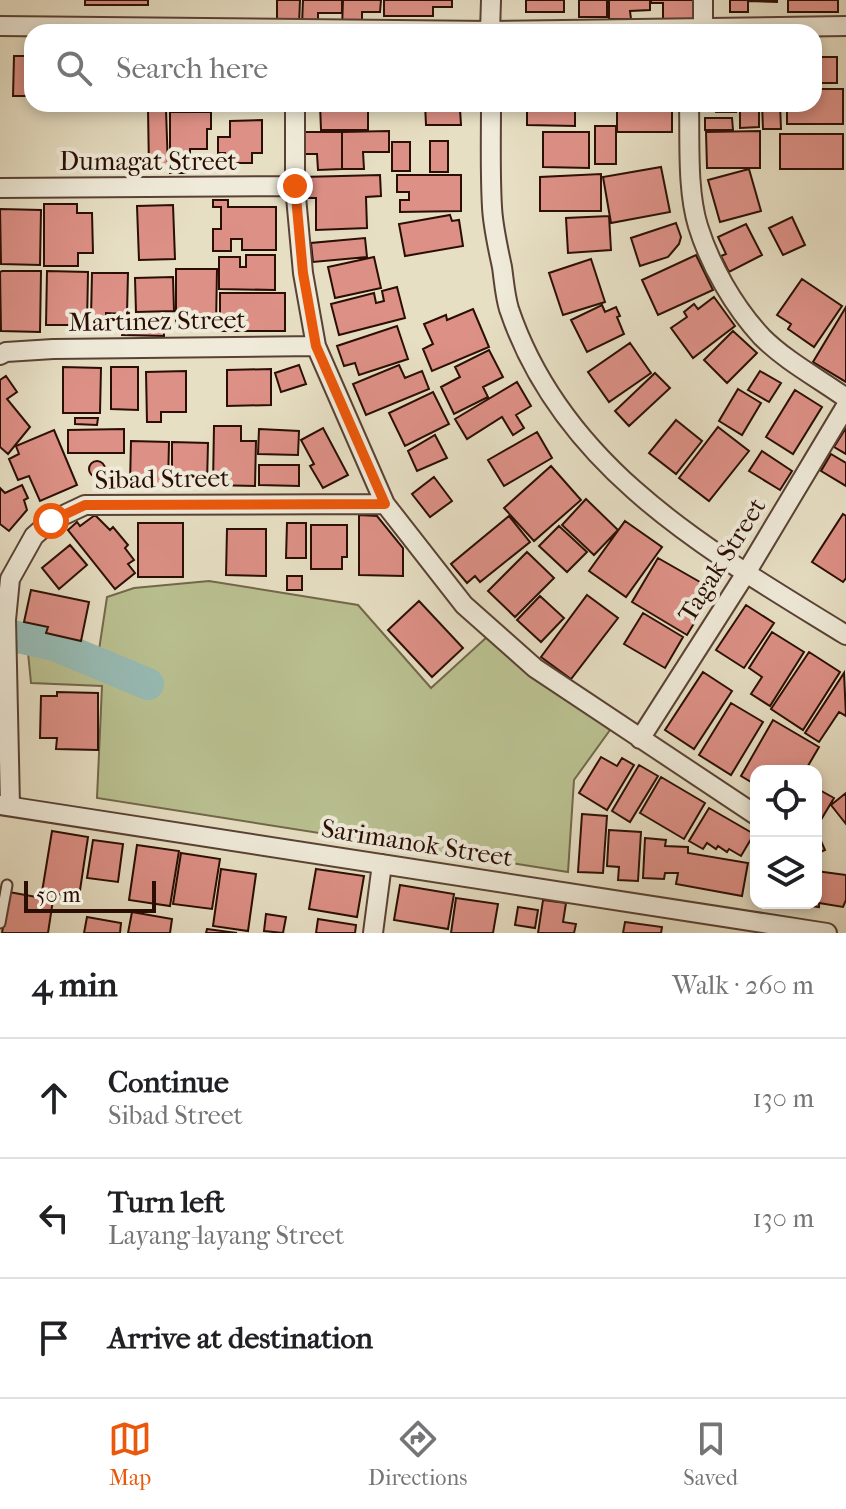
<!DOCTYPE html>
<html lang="en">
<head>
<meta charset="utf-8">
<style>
  :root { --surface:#fff; --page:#f2f2f2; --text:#202124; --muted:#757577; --line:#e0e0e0; --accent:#ea580c }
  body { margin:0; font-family:"IM FELL French Canon",serif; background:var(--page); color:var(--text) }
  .controls { position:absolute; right:24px; bottom:24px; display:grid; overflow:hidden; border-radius:16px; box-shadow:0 4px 12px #0003 }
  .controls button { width:72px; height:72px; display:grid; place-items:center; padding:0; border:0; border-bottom:2px solid var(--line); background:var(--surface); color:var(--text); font:40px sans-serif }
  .scale { position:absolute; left:24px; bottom:20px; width:132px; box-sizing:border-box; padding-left:8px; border:4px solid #2a0e04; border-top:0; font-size:22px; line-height:28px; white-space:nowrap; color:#2a0e04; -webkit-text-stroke:6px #efead9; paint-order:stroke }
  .stop { position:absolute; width:24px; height:24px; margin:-18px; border:6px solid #ea580c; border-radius:50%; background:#fff }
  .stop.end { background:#ea580c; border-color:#fff; box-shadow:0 2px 8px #0008 }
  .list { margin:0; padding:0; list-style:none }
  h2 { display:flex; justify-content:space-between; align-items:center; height:104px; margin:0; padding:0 32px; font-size:34px }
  h2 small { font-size:26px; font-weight:400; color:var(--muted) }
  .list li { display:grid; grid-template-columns:52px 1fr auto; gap:24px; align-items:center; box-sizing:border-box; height:120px; padding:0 32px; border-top:2px solid var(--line) }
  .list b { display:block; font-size:30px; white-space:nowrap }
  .list p { margin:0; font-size:26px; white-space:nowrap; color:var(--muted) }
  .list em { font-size:26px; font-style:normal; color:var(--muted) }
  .icon { flex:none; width:44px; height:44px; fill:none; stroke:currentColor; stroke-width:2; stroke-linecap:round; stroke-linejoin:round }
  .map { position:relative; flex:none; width:846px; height:933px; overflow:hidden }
  .search { position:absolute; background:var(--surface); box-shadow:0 4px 12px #0003; left:24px; right:24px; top:24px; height:88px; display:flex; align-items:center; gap:20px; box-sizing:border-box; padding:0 28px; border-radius:24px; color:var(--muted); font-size:30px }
  .sheet { height:464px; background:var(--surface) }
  nav { display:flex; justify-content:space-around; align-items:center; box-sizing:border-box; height:112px; border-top:2px solid var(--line); background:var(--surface); font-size:22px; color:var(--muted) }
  nav a { display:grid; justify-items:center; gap:4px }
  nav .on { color:var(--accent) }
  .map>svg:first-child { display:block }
</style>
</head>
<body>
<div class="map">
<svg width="846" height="933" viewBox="0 0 846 933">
  <rect width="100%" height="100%" fill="#e7dfc4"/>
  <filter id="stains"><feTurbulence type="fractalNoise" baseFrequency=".0025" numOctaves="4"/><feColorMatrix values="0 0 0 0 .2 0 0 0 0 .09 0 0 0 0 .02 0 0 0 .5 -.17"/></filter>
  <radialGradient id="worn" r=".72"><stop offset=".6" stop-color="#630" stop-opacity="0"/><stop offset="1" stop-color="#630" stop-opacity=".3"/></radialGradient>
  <path fill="#bac191" stroke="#72684a" stroke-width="2" d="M 209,581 L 358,605 L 431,688 L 488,636 L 610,730 L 574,780 L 568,872 L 97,798 L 102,686 L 31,683 L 26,632 L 99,650 L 107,597 L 134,588 Z"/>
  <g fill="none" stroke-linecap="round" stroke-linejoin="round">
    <path stroke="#97bcb6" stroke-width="32" d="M 0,633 L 54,645 L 148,684"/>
  </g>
  <path fill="#dd9086" stroke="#2a0e04" stroke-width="2" d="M 85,0 L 148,0 L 148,5 L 85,5 Z
    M 277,0 L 300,0 L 299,25 L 277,25 Z
    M 303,0 L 342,0 L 342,13 L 318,13 L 318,26 L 302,25 Z
    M 343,0 L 381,0 L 380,12 L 362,12 L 362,28 L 342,28 Z
    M 384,0 L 452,0 L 452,7 L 433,7 L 433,16 L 384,16 Z
    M 526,0 L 564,0 L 564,12 L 526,12 Z
    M 579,0 L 607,0 L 607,17 L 579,17 Z
    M 609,0 L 650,0 L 650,10 L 630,11 L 631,19 L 609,19 Z
    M 651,0 L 694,0 L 694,19 L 663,20 L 663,3 L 651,3 Z
    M 730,0 L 777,0 L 777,2 L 748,1 L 748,12 L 730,12 Z
    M 788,0 L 838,0 L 838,12 L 788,12 Z
    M 814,45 L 819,45 L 819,57 L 837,57 L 837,83 L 814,83 Z
    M 14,56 L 32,56 L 32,96 L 13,96 Z
    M 814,89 L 843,89 L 843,124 L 787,124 L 787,104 L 814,104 Z
    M 320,104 L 368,104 L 368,130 L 321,130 Z
    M 425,104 L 443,104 L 443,109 L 460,109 L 461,125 L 426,125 Z
    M 527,104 L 575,104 L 575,126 L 527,125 Z
    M 617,104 L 672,104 L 672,132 L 617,132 Z
    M 715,104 L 736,104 L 736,112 L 716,112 Z
    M 762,104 L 780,104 L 781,129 L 763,129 Z
    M 740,106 L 759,106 L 759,127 L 740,128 Z
    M 148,110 L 166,110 L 168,168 L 149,169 Z
    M 170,112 L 211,112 L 211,129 L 207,129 L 207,149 L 190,149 L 190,160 L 185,160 L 186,173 L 170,173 Z
    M 705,118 L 732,118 L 733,130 L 705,130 Z
    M 262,120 L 262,153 L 252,153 L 252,163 L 225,163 L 225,153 L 218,153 L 218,137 L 230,137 L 230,121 Z
    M 595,126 L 616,126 L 616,164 L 595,164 Z
    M 389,131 L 389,152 L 363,152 L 364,169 L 342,169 L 342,132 Z
    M 760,131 L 760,168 L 707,168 L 706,132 Z
    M 302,132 L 342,132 L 342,169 L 318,170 L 317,154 L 303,154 Z
    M 543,132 L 589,132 L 589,168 L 543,167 Z
    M 780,134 L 843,134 L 843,169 L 780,169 Z
    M 430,141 L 448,141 L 448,172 L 430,172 Z
    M 392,142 L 410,142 L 410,171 L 392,171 Z
    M 661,167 L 670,212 L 611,223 L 603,177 Z
    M 749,169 L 761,211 L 720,222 L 708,180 Z
    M 601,174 L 601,211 L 540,211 L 540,177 Z
    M 380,175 L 381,196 L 366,197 L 367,228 L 316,230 L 316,198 L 303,198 L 302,177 Z
    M 397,175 L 461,175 L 461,211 L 400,212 L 400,200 L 409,200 L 409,192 L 397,192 Z
    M 213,200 L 228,200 L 228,207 L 276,207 L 276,250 L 242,250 L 242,239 L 231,239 L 231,251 L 213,251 L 213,229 L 221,229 L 221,207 L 213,207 Z
    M 44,204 L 77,204 L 77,213 L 92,213 L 93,253 L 78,253 L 78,266 L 44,266 Z
    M 173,205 L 175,259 L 139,260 L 137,206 Z
    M 0,209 L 41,210 L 40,265 L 1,264 Z
    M 450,215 L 452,221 L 459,220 L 463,246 L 405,256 L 399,224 Z
    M 609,216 L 611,250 L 568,253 L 566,218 Z
    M 792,217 L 805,245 L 783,255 L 769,228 Z
    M 676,223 L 681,237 L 679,244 L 668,257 L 640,266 L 631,238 Z
    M 746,224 L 762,255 L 729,272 L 721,256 L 726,254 L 718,237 Z
    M 365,238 L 367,257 L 313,262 L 311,243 Z
    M 246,255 L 275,255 L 275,290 L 219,289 L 219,257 L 240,257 L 240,267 L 246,267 Z
    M 696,255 L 713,290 L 658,315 L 642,280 Z
    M 374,257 L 381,288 L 335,298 L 328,267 Z
    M 591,259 L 605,302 L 563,315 L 549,273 Z
    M 176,269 L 217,269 L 216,327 L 176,327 Z
    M 2,271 L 41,271 L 40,332 L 1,331 L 0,272 Z
    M 47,271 L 88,272 L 87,325 L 46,325 Z
    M 92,273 L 128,273 L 127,314 L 106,313 L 106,318 L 91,317 Z
    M 173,277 L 174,311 L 136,312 L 135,278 Z
    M 802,279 L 842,306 L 814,347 L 788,329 L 791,324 L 777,315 Z
    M 397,287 L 405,318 L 339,335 L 331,304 L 374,293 L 376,303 L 384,301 L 382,291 Z
    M 220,293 L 285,293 L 285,331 L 220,331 Z
    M 714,297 L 735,326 L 693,358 L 671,328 L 687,317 L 684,312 L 694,304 L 698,309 Z
    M 602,305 L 605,312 L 616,307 L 620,316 L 617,317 L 624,334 L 587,352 L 571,320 Z
    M 846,307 L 846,382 L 813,362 Z
    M 473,309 L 489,347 L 432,371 L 423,349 L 433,344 L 424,324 L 446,315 L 447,320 Z
    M 122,320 L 164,320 L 164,336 L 122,335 Z
    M 397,326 L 408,359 L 359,375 L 355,363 L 344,366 L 337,346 Z
    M 733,331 L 757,353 L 727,383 L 704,360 Z
    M 630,343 L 651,373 L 609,402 L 588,372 Z
    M 489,350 L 503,377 L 483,387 L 488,397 L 454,414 L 441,387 L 460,377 L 455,367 Z
    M 299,365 L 306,384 L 281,392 L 275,373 Z
    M 399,365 L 405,378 L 422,371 L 429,389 L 366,415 L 353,384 Z
    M 63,367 L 101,368 L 100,413 L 63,413 Z
    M 111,367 L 138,367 L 138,410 L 111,409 Z
    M 271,369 L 271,405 L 227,406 L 227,370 Z
    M 186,371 L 186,412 L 161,412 L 161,422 L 147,422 L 146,372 Z
    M 760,371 L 781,383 L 769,402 L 748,390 Z
    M 655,373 L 670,388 L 629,426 L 615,411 Z
    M 6,376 L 17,392 L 7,399 L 30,427 L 8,454 L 0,447 L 0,380 Z
    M 517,382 L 531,406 L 516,415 L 524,428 L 513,435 L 502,417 L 467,439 L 455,419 Z
    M 738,389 L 761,403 L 742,435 L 719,421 Z
    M 795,390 L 822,407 L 793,454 L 766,437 Z
    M 433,392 L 449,424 L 405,446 L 389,413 Z
    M 75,418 L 98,418 L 97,425 L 75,424 Z
    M 676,420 L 702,441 L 676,474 L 649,453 Z
    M 214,426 L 241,426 L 241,441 L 256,441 L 255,486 L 213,485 Z
    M 718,427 L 749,451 L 709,501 L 679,478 Z
    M 323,428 L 348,475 L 323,488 L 310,466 L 314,464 L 301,440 Z
    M 846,428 L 846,454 L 834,447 Z
    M 124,429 L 124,453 L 68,453 L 68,430 Z
    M 259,429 L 299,431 L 298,455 L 258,454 Z
    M 54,430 L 77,485 L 40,501 L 29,476 L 18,480 L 9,459 L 19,454 L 16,446 Z
    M 537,432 L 552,458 L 504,486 L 488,460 Z
    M 435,435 L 447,458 L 417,471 L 408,451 Z
    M 131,441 L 169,442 L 168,485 L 130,484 Z
    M 172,442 L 208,443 L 207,484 L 172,483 Z
    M 762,451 L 792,471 L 780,490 L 749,471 Z
    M 831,454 L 846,463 L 846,486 L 821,471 Z
    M89 469a8 8 0 1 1 16 0a8 8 0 1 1-16 0Z
    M 259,465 L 299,465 L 299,486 L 259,485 Z
    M 551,466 L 581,500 L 534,541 L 504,508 Z
    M 434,477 L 452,501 L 430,517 L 412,494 Z
    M 22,485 L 28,498 L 24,500 L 27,510 L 9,531 L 0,524 L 0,488 L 5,493 Z
    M 586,499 L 618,530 L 594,555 L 562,525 Z
    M 843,514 L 846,516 L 846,578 L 843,582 L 812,562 Z
    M 95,515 L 110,530 L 113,527 L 128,545 L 125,548 L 134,560 L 128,564 L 135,573 L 115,589 L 68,530 L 77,522 L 80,526 Z
    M 359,515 L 377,516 L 403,548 L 403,576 L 359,575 Z
    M 509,516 L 530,542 L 480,582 L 475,576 L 467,583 L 451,564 Z
    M 625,521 L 662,547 L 626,597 L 589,571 Z
    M 138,523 L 183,523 L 183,577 L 138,577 Z
    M 287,523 L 306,523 L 306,558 L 286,558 Z
    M 311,525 L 347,525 L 347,557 L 342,557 L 342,569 L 311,569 Z
    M 559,526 L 587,552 L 567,572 L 539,546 Z
    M 227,529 L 266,529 L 266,576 L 226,575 Z
    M 70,545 L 87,565 L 59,589 L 42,568 Z
    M 527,552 L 554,578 L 515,617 L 488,591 Z
    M 658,558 L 714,590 L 687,635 L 632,602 Z
    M 287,576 L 302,576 L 302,590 L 287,590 Z
    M 31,590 L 89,602 L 81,641 L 46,633 L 48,627 L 24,622 Z
    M 587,595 L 618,618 L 571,679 L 541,657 Z
    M 540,596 L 564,618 L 541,642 L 517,620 Z
    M 419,601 L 463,648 L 432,677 L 388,630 Z
    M 746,605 L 774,623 L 744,668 L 716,650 Z
    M 643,613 L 683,637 L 665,668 L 624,644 Z
    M 772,632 L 804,652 L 770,706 L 751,694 L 762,677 L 749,668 Z
    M 809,652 L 840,672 L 803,730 L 771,709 Z
    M 703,672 L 732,691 L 694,749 L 665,730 Z
    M 844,673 L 846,716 L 839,712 L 819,742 L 805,733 Z
    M 57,692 L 98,693 L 98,750 L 56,749 L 57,738 L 40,738 L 41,696 L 57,696 Z
    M 731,703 L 763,722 L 731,775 L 699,755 Z
    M 773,720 L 819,747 L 805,771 L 756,771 L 756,785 L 741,776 Z
    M 601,757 L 617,766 L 622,758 L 634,765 L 607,810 L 579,793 Z
    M 639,765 L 658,776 L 630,822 L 612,811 Z
    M 661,777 L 705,803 L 684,839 L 640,813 Z
    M 816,788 L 834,798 L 822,818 L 816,814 Z
    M 846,793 L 846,824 L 831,805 Z
    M 709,808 L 754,834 L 741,856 L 729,849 L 727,852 L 718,846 L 716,849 L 707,843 L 703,849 L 689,841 Z
    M 582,814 L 607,816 L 603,873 L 578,872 Z
    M 609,830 L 641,832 L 638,881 L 618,880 L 619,867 L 607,866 Z
    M 816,830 L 825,850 L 816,854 Z
    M 52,831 L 88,837 L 79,897 L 42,892 Z
    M 645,838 L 666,840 L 665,846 L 688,847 L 688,853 L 748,863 L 742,896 L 676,884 L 678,873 L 665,873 L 664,879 L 643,878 Z
    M 93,840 L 123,844 L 118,882 L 87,878 Z
    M 137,845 L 179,851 L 170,906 L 129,900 Z
    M 181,853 L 220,859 L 212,909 L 173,904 Z
    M 221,869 L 256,874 L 248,931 L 213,926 Z
    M 316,869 L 364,876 L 357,917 L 309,909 Z
    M 816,871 L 846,875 L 846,900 L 843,907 L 819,903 L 819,907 L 790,903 L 816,903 Z
    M 400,885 L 454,894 L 448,929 L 394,920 Z
    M 9,892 L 53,900 L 48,933 L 2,933 Z
    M 456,898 L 498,904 L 493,933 L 451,933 Z
    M 543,900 L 566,903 L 563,922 L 576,924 L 574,933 L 538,933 Z
    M 518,907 L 538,910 L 535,928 L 515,925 Z
    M 132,912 L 172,919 L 170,933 L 128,933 Z
    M 266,914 L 286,917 L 283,933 L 264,931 Z
    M 87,917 L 121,923 L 120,933 L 84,933 Z
    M 318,919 L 356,925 L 355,933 L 316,933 Z
    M 625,922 L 662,927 L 661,933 L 623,933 Z
    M 207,929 L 237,933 L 206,933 Z"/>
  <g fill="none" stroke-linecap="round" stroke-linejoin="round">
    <g stroke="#594234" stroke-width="13">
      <path id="lane" d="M 0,923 L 7,885"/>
    </g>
    <g stroke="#594234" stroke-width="22">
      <path id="street" d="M 703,0 L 703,27
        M 0,26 L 490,31 L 846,26
        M 490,32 L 491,0
        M 295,104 L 295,186 L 303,273 L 316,346 L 385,504 L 464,605 L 535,668 L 756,815
        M 491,104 C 491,138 490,173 492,207 C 493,227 498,248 502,267 C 504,281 505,296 509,309 C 563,470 710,551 846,635
        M 689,104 C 690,142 687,190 698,226 C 710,265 734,307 762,337 C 786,361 818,378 846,398
        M 0,188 L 295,186
        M 0,355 L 6,352 L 53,349 L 316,346
        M 640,739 L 746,573 L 846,406
        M 0,805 L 827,933
        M 10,806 L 6,620 L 10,579 L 34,536 L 51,521 L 85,505 L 385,504
        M 373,933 L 382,864"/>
    </g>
    <use href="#lane" stroke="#efead9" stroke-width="9"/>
    <use href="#street" stroke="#efead9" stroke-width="18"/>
  </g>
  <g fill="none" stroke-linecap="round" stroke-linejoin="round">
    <path stroke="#ea580c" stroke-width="10" d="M 51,521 L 85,505 L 385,504 L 316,346 L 303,273 L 295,186"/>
  </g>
  <g text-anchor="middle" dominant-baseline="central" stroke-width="8" stroke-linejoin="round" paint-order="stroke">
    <g font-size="26" fill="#2a0e04" stroke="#efead9">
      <text x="148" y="161">Dumagat Street</text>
      <text transform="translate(157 321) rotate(-1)">Martinez Street</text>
      <text transform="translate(162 479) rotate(-1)">Sibad Street</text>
      <text transform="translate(722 560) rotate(-58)">Tagak Street</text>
      <text transform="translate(417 843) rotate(9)">Sarimanok Street</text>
    </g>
  </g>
  <rect width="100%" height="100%" filter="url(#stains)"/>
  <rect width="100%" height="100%" fill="url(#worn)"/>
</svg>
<div class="controls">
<button><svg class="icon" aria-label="locate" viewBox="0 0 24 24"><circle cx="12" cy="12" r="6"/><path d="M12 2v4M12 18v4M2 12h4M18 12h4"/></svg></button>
<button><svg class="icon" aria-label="layers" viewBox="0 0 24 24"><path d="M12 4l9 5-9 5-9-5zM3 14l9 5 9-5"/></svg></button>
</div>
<div class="scale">50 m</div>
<div class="stop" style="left:51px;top:521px"></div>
<div class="stop end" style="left:295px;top:186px"></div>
<div class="search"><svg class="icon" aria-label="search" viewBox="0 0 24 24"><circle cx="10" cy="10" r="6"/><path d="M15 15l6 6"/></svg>Search here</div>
</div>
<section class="sheet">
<h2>4 min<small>Walk · 260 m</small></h2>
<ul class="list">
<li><svg class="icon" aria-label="ahead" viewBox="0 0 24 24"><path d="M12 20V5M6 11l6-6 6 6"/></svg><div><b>Continue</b><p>Sibad Street</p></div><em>130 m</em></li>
<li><svg class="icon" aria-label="left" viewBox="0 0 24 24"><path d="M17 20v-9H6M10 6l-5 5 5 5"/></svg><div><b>Turn left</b><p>Layang-layang Street</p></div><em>130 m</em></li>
<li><svg class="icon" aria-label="arrive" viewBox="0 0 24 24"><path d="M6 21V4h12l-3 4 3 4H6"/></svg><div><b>Arrive at destination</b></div></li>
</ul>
</section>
<nav>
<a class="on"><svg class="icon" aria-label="map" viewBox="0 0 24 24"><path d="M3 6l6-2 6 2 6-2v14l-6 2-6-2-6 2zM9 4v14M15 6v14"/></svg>Map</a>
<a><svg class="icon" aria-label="directions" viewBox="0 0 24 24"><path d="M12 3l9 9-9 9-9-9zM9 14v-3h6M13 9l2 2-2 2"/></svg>Directions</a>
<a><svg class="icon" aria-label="saved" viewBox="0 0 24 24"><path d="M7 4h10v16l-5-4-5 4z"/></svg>Saved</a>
</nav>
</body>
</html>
